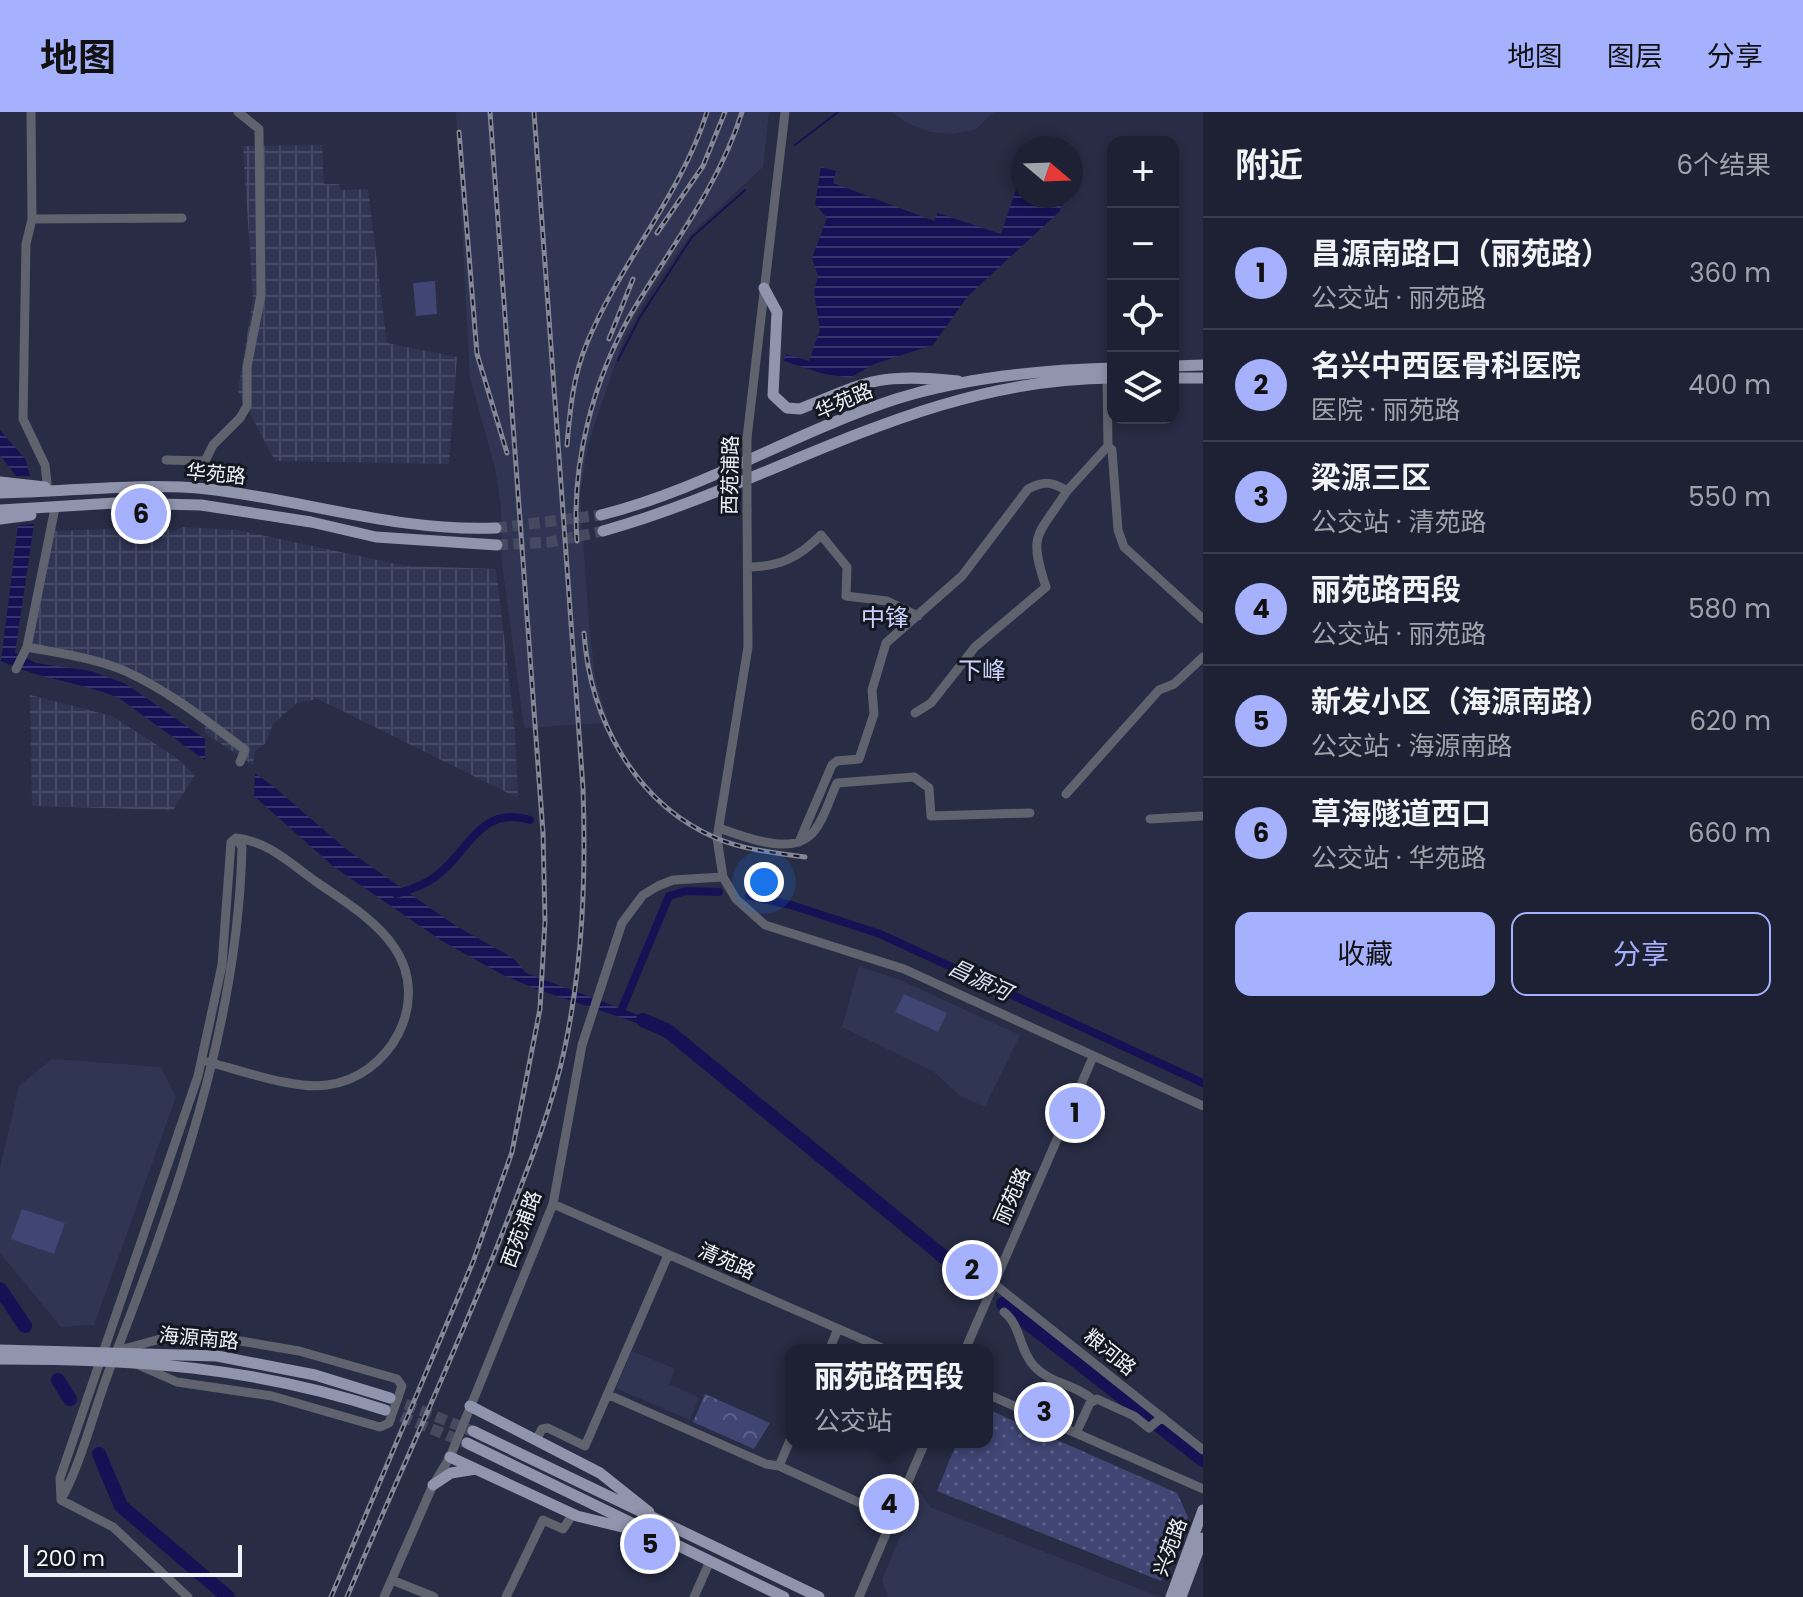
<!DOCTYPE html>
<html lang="zh">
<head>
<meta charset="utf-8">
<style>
  :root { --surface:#1e2133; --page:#2b2e3f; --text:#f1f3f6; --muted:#a1a3ac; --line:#3c3e4e; --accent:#a5b1fc }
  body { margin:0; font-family:Poppins,"Noto Sans SC",sans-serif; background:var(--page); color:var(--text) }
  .controls { position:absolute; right:24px; top:24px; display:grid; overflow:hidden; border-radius:16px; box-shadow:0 4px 12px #0003 }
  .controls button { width:72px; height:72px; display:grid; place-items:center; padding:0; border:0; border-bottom:2px solid var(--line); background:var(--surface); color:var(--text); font:40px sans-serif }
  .compass { position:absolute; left:1011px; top:24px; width:72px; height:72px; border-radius:50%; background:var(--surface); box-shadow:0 4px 12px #0003; rotate:109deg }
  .scale { position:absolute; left:24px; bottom:20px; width:218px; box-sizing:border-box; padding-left:8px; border:4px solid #f1f3fc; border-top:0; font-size:22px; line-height:28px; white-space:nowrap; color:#f1f3fc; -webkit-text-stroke:6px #141620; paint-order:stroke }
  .you { position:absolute; left:764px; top:770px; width:28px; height:28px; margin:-20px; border:6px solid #fff; border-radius:50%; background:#1a73e8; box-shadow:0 0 0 12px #1a73e833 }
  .badge { display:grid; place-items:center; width:52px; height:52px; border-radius:50%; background:var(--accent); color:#111; font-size:26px; font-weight:700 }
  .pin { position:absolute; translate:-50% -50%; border:4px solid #fff; box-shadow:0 2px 8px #0006 }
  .popup { position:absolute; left:785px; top:1232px; width:208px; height:104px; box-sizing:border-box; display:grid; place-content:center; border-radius:16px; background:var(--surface); filter:drop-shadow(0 2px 6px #0005); font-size:26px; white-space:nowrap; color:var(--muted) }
  .popup b { font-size:30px; color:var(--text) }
  .popup::after { content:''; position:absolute; left:50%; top:100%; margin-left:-16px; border:16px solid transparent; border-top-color:var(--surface) }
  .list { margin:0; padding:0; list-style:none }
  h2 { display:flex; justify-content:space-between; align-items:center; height:104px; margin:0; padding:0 32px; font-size:34px }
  h2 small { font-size:26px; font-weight:400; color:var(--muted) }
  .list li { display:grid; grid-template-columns:52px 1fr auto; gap:24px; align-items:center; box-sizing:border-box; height:112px; padding:0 32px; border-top:2px solid var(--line) }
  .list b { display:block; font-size:30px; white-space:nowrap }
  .list p { margin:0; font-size:26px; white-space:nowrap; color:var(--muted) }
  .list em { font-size:26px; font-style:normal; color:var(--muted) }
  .actions { display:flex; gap:16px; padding:24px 32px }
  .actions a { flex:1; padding:18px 0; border:2px solid var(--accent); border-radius:16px; text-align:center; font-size:28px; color:var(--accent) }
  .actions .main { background:var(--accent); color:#111 }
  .icon { flex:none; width:44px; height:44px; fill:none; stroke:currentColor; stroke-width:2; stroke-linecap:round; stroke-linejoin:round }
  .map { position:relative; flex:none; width:1203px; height:1485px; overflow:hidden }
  header { display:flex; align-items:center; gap:48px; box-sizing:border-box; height:112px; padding:0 40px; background:var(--accent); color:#111 }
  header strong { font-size:38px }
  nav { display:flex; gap:44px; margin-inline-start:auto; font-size:28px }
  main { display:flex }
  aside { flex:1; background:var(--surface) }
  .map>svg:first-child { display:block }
</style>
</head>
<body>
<header>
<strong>地图</strong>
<nav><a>地图</a><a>图层</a><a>分享</a></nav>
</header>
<main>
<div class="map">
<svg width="1203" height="1485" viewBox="0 0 1203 1485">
  <defs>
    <pattern id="industrial-grid" width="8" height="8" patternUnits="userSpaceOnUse" patternTransform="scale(2)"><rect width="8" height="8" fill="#303553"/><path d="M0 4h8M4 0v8" fill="none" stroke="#444964"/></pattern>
    <pattern id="grass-dots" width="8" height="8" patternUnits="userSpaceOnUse" patternTransform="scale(2)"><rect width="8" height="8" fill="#3f4673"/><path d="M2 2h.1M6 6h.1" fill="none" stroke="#5b6188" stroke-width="1.8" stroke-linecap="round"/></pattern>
    <pattern id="forest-crowns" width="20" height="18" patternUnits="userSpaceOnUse" patternTransform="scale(2)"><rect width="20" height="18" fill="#3f4673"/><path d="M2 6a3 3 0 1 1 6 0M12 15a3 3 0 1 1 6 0" fill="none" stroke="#5b6188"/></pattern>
    <pattern id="water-rules" width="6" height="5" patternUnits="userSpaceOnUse" patternTransform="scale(2)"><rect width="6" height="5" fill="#151154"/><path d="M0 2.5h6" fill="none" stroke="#38346e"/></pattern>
  </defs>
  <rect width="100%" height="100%" fill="#282c44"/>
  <path fill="#303553" d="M 456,0 L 769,0 L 763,55 L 690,123 L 648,184 L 624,226 L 588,332 L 580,384 L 589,510 L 595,565 L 609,611 L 524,616 L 502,452 L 501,395 L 495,356 L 470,266 Z
    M 892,0 L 994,0 L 975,18 L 951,22 L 930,20 L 907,11 Z
    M 859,854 L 900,868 L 1020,923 L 985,995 L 959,983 L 934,960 L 842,915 Z
    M 52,947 L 161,955 L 176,985 L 94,1213 L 61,1215 L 0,1141 L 0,1056 L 19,974 Z
    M 632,1239 L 675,1257 L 669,1272 L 699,1286 L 690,1308 L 616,1276 Z
    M 919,1379 L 930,1395 L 1160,1485 L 888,1485 L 882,1468 Z"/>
  <path fill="url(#industrial-grid)" d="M 322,33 L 324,72 L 339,72 L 341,78 L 368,77 L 387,231 L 457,245 L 449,352 L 275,349 L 238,279 L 253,187 L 243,34 Z
    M 161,415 L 174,419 L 183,415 L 237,418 L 406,454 L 496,457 L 515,619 L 518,686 L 318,587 L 297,591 L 273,612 L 266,631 L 255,639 L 253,653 L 205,621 L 205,605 L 125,559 L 33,536 L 31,523 L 54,419 Z
    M 30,583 L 112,604 L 174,644 L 195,663 L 173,698 L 32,694 Z"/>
  <path fill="url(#grass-dots)" d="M 987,1297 L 1177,1381 L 1188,1405 L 1161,1469 L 937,1379 L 957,1330 L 987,1330 Z"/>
  <path fill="url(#forest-crowns)" d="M 705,1282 L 770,1311 L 754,1337 L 693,1310 Z"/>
  <path fill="#3f4673" d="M 435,169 L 437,202 L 416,204 L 413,171 Z
    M 904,882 L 947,901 L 938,920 L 895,900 Z
    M 22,1097 L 65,1111 L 54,1142 L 11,1127 Z"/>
  <path fill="url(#water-rules)" d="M 821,55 L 836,59 L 833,71 L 934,109 L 938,101 L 1001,122 L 1023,57 L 1023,84 L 1065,87 L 1059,100 L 968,184 L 933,233 L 874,252 L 850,266 L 824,262 L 784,249 L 786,242 L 809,249 L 820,218 L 814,180 L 818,164 L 812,146 L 827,106 L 815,92 Z
    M 0,318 L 26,348 L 30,364 L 16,364 L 0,343 Z
    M 34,412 L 15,541 L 36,551 L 91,559 L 126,572 L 273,674 L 346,737 L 456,814 L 513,846 L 526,861 L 660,911 L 658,918 L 536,877 L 503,863 L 442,829 L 334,755 L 254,684 L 119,586 C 81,570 38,567 1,549 L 18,413 Z"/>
  <path fill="#282c44" d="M 205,627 L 255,660 L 254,688 L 205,652 Z"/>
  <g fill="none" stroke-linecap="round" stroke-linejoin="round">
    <path stroke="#151154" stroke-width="2" d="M 795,33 L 838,0
      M 618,248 L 640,205 L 692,125 L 745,78"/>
    <path stroke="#151154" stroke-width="8" d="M 396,782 C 412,777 428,772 441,760 C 469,737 482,693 530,708
      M 749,784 L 791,793 L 880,822 L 1203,971
      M 621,899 L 669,784 L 686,779 L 719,780"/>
    <path stroke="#151154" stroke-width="14" d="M 643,908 L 668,919 L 962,1160
      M 0,1177 L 25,1214
      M 1003,1192 L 1203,1348
      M 58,1268 L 70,1287
      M 99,1342 L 121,1394 L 228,1485"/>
    <path stroke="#464a60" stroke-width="11" stroke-dasharray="11 5.5" stroke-linecap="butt" d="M 496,416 L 601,403
      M 497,433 L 550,430 L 603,419
      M 390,1286 L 472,1319
      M 386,1298 L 466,1331"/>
    <path stroke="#60626e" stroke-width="9" d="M 31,0 L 32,107 L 26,132 L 23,307 L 45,353 L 48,380
      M 32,107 L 182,106
      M 747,326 L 785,0
      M 1108,334 L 1112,338 L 1118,418 L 1124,435 L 1203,507
      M 166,348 L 205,349 L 213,333 L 240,306 L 247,294 L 247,255 L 261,183 L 259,17 L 238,0
      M 55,396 L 27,535 C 58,541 96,546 125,559 C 169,579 207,609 245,638 L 240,650
      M 747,399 L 748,535 L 717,726 L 723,765 L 736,787 L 765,813 L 904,857 L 1203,994
      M 748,455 C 780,455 799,445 821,423 L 847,455 L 846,484 L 887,489 L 918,504
      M 16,557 L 27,535
      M 915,601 L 931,591 L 975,535 L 1046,475 C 1028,421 1037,425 1067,379
      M 1066,682 L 1159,578 L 1174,572 L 1203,545
      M 1150,707 L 1203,704
      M 719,716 C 745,725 795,746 815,718 C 825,705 830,685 837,671 L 914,665 L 929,676 L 931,704 L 1030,701
      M 236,726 L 242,735 C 238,914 176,1086 112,1251 C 94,1296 84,1345 61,1388 L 60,1366 L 198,964 L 222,853 L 231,730 Z
      M 799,730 L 832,653 L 837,649 L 859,647 L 874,602 L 872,578 L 886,531 L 962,464 L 1028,377 C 1043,369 1052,369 1067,379 L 1108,334 L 1107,266
      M 208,950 C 240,958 295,978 327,973 C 390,965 432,890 394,835 C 375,807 342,788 315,769 C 290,751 267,729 236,726
      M 553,1092 L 887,1238
      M 993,1171 L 1203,1338
      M 1004,1200 C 1021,1213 1019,1238 1034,1254 C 1050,1272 1076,1272 1093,1288
      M 120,1238 L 182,1221 L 211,1224 L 299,1239 L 397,1267 L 402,1274 L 389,1311 L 380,1315 L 272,1284 L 177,1270 L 136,1252
      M 829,1238 L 838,1217
      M 965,1238 L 1093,945
      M 987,1282 L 1203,1377
      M 609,1283 L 766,1352 L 779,1354 L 893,1406
      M 1076,1321 L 1090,1291 L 1097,1287 L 1134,1304 L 1149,1316 L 1162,1305
      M 536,1328 L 542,1317 L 548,1316 L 585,1334 L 668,1143
      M 779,1354 L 791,1326
      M 61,1388 L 113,1415 L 188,1485
      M 392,1468 L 434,1485
      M 384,1485 L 433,1373 L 450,1345 L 553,1092 L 582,933 L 622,811 L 643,783 L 658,774 L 673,768 L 723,765
      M 506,1485 L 543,1408 L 563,1417 L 573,1402
      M 694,1485 L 710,1449
      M 859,1485 L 925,1330"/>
    <path stroke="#9095ad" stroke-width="11" d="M 764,176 L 777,200 L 773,283 L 787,296 L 800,297 C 869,268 882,261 958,269
      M 1173,254 L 1203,253
      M 1173,266 L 1203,266
      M 0,370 L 45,375
      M 0,381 C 68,380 139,370 207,377 C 305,388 397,420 496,416
      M 0,398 L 115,391 L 201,393 L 311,410 L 376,425 L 497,433
      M 601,403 C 704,377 795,320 896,287 C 966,265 1040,258 1113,256
      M 0,407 L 31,403
      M 603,419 C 780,369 921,267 1113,266
      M 0,1238 L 217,1244 L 315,1263 L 390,1286
      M 0,1247 C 136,1247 255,1255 385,1298
      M 470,1294 L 600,1361 L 649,1400
      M 473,1319 L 819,1485
      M 467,1331 L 784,1485
      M 450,1345 L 577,1404 L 639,1419
      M 433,1373 L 451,1361 L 476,1357
      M 1171,1485 L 1203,1398
      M 1181,1485 L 1203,1426"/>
    <g stroke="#848798" stroke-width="5">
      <path id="rail" d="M 459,20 L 477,242 L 507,341
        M 657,121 L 703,54 L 725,0
        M 609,227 L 633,167
        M 567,333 C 570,298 573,264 587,231 C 620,151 681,83 707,0
        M 577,429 C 571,352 593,269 631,202 C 670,136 719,74 742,0
        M 584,521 C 590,606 634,691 716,726 C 744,738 776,741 805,745
        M 331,1485 L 473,1150 L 512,1040 L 540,897 L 545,809 L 543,721 L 490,0
        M 347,1485 C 397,1366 452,1249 499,1130 C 524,1066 551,1002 565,935 C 583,849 586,764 583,676 L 534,0"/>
    </g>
    <use href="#rail" stroke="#141620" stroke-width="2" stroke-dasharray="6" stroke-linecap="butt"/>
    <path stroke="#60626e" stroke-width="9" d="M 747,399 L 747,326"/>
  </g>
  <g text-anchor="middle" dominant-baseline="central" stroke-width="6" stroke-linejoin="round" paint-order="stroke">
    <g font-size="20" fill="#f1f3fc" stroke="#141620">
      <text transform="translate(844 289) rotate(-23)">华苑路</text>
      <text transform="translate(216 362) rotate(5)">华苑路</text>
      <text transform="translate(730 363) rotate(-89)">西苑浦路</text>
      <text transform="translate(1012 1084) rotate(-66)">丽苑路</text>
      <text transform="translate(521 1117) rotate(-70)">西苑浦路</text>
      <text transform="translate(727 1149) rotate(24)">清苑路</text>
      <text transform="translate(199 1226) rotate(5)">海源南路</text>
      <text transform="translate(1110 1240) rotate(39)">粮河路</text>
      <text transform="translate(1170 1435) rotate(-70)">兴苑路</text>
    </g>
    <g font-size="22" font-style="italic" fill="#dbdff4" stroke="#141620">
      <text transform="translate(980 868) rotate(25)">昌源河</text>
    </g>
    <g font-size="24" fill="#c9d2fc" stroke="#141620">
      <text x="885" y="505">中锋</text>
      <text x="982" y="558">下峰</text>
    </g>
  </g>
</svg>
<div class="controls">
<button>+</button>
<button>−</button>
<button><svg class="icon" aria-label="locate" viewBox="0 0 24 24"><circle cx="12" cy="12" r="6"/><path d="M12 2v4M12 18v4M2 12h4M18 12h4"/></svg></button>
<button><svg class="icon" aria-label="layers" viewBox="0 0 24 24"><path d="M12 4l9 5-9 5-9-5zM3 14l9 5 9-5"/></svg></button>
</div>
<svg class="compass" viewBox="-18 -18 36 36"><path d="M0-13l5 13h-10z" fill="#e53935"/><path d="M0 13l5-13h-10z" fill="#a1a3ac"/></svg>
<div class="scale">200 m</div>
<div class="you"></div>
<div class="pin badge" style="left:1075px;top:1001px">1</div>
<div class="pin badge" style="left:972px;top:1158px">2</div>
<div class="pin badge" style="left:1044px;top:1300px">3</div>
<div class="pin badge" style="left:889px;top:1392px">4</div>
<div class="popup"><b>丽苑路西段</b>公交站</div>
<div class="pin badge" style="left:650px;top:1432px">5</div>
<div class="pin badge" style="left:141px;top:402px">6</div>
</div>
<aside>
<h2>附近<small>6个结果</small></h2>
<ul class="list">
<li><span class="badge">1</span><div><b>昌源南路口（丽苑路）</b><p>公交站 · 丽苑路</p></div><em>360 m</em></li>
<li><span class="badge">2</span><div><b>名兴中西医骨科医院</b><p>医院 · 丽苑路</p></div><em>400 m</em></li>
<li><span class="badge">3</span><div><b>梁源三区</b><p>公交站 · 清苑路</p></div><em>550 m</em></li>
<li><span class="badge">4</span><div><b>丽苑路西段</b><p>公交站 · 丽苑路</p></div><em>580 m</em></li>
<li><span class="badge">5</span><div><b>新发小区（海源南路）</b><p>公交站 · 海源南路</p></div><em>620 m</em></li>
<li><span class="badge">6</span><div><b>草海隧道西口</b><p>公交站 · 华苑路</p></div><em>660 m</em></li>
</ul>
<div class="actions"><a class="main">收藏</a><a>分享</a></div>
</aside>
</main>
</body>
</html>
